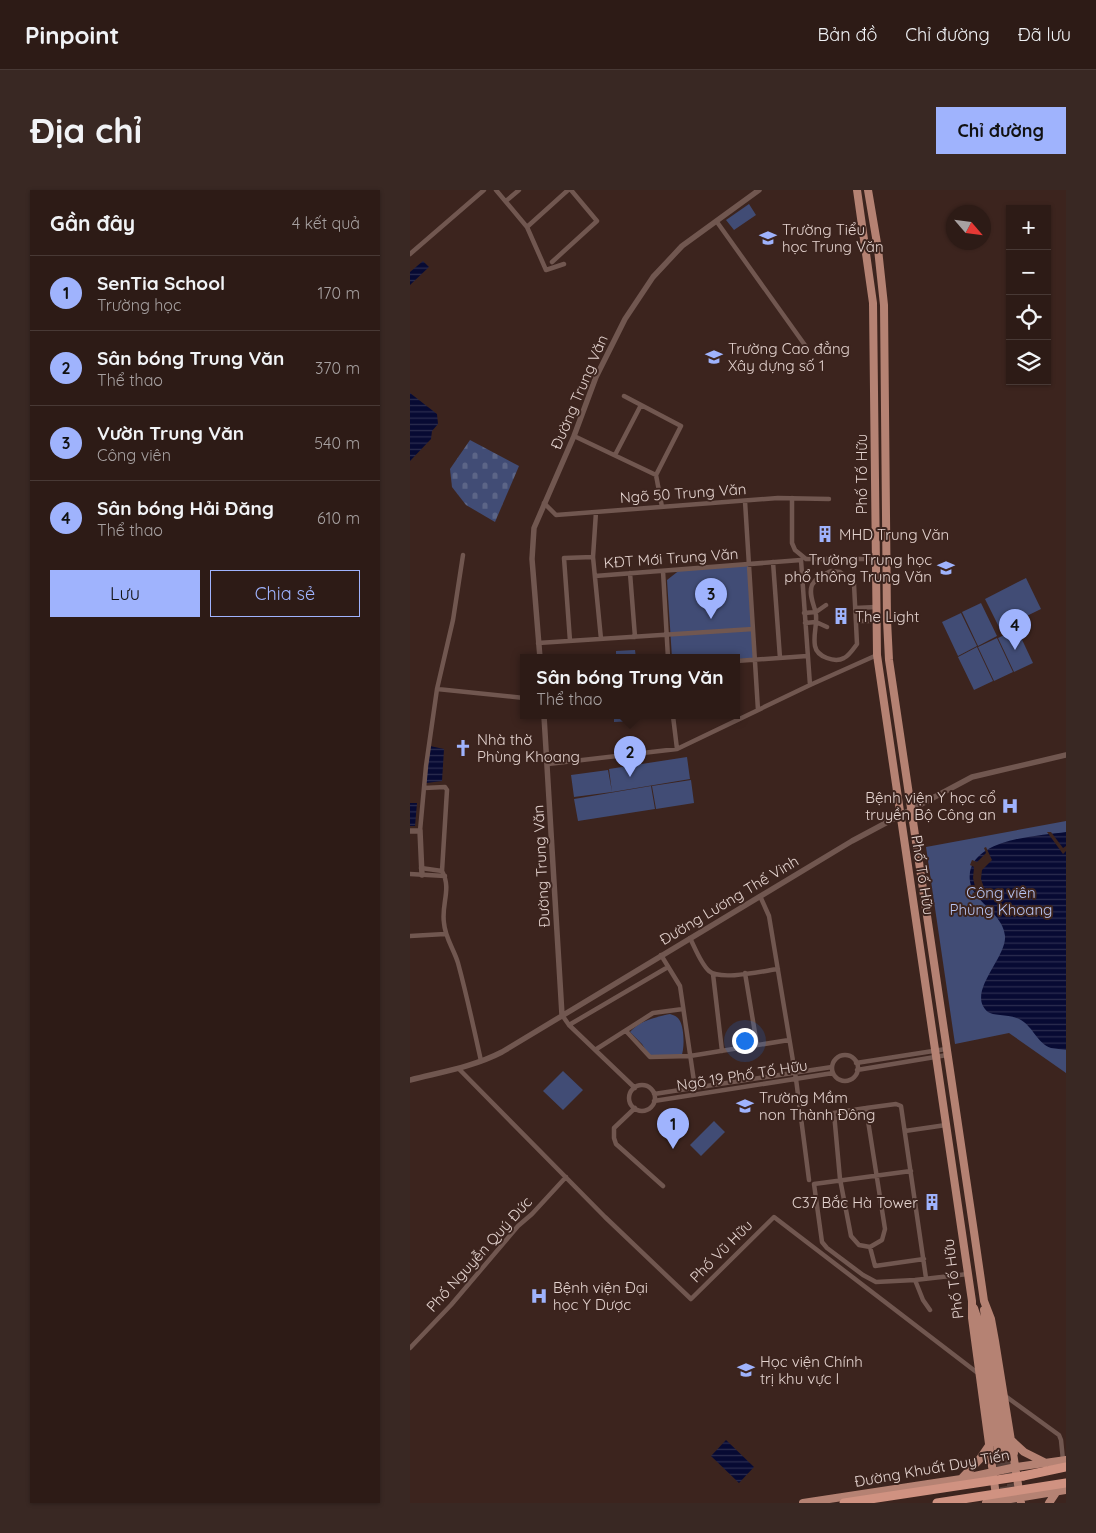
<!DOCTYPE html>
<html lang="vi">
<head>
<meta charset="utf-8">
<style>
  :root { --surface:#2d1b16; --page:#392823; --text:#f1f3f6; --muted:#a7a1a1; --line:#483935; --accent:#9fb3fd }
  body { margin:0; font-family:Quicksand,sans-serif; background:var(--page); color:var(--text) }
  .controls { position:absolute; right:15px; top:15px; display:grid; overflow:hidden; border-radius:0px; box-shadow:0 1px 4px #0004 }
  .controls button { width:45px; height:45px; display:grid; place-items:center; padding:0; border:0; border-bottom:1px solid var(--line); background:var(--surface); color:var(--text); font:25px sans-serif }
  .compass { position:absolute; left:536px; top:15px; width:45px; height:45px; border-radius:50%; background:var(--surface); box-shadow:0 1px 4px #0004; rotate:118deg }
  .you { position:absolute; left:334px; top:850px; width:18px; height:18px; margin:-12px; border:4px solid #fff; border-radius:50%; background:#1a73e8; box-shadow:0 0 0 8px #1a73e833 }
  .badge { display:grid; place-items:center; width:32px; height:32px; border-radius:50%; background:var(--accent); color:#111; font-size:16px; font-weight:700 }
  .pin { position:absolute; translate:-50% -41px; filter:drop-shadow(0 1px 2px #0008) }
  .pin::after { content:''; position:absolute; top:26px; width:18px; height:15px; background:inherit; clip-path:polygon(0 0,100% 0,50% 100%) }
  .popup { position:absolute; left:110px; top:464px; width:220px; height:65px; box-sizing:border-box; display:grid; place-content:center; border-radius:0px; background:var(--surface); filter:drop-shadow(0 1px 4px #0005); font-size:16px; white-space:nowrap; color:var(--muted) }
  .popup b { font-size:19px; color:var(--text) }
  .popup::after { content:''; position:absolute; left:50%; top:100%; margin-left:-10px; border:10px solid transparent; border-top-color:var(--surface) }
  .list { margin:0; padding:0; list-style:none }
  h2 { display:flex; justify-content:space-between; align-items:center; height:65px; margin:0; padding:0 20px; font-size:21px }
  h2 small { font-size:16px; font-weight:400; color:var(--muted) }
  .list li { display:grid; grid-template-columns:32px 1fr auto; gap:15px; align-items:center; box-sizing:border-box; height:75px; padding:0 20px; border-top:1px solid var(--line) }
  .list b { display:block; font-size:19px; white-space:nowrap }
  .list p { margin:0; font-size:16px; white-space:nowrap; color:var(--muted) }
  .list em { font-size:16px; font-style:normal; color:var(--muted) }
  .actions { display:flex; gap:10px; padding:15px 20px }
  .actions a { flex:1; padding:11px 0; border:1px solid var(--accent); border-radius:0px; text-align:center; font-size:18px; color:var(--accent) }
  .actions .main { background:var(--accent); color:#111 }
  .icon { flex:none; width:28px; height:28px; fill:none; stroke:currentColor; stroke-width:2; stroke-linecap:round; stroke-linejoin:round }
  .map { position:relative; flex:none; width:656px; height:1313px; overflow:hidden; border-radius:0px }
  header { display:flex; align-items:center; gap:30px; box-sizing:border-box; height:70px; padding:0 25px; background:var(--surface); border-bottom:1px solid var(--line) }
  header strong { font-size:24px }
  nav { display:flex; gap:28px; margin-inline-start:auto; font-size:18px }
  .intro { display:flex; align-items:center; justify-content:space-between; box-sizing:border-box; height:120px; padding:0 30px }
  h1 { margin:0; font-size:35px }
  .button { padding:12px 22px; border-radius:0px; background:var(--accent); color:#111; font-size:18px; font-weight:700 }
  main { display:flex; gap:30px; padding:0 30px }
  aside { flex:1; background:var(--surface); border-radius:0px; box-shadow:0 1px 4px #0004 }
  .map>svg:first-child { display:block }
</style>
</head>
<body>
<header>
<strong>Pinpoint</strong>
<nav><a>Bản đồ</a><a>Chỉ đường</a><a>Đã lưu</a></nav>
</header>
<div class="intro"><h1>Địa chỉ</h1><a class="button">Chỉ đường</a></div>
<main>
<aside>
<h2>Gần đây<small>4 kết quả</small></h2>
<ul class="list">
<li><span class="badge">1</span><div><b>SenTia School</b><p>Trường học</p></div><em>170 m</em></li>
<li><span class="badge">2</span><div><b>Sân bóng Trung Văn</b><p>Thể thao</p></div><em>370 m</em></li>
<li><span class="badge">3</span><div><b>Vườn Trung Văn</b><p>Công viên</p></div><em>540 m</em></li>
<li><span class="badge">4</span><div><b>Sân bóng Hải Đăng</b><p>Thể thao</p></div><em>610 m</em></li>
</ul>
<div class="actions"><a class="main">Lưu</a><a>Chia sẻ</a></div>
</aside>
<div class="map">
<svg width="656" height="1313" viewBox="0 0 656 1313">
  <defs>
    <pattern id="cemetery-stones" width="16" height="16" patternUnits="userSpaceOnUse" patternTransform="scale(1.25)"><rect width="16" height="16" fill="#414c75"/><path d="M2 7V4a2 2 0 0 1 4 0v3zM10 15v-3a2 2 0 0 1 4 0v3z" fill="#5c6587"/></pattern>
    <pattern id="water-rules" width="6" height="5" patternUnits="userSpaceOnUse" patternTransform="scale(1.25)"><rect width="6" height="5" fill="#070a33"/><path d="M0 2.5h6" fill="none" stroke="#2b2d4f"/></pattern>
  </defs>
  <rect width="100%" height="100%" fill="#3c241e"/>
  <path fill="url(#cemetery-stones)" d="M 60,250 L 109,276 L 85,332 L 56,315 L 42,297 L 40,279 Z"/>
  <path fill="#414c75" d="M 339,14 L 346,25 L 324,40 L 316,30 Z
    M 338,374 L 345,469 L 262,468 L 257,390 L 271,379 Z
    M 616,388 L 631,419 L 590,439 L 575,409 Z
    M 571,413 L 587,446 L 568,456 L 552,422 Z
    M 551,423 L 567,456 L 548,466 L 532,432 Z
    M 607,439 L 623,473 L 604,482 L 588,448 Z
    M 587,448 L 603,482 L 584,491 L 568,457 Z
    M 567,457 L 583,491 L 564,500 L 548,467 Z
    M 225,460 L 226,468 L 206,468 L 206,461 Z
    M 204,526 L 225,526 L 225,531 L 204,532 Z
    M 277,567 L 280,589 L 202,602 L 199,579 Z
    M 198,580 L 202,602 L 164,607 L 161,585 Z
    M 281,590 L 284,613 L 246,619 L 242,596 Z
    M 241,596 L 245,619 L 168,631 L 164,609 Z
    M 656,631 L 656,883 L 599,843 L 545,854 L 516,657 Z
    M 260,824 C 264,825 268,827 270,831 C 274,838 275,859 271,867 L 240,867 L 232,854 L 220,842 C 229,831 246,827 260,824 Z
    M 153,881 L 173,900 L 153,920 L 133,901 Z
    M 304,931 L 315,942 L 291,966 L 280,955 Z"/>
  <path fill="url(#water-rules)" d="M 13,71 L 19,77 L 0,95 L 0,82 Z
    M 0,203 L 27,224 L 28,234 L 22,241 L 21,249 L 0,271 Z
    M 20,556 L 34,559 L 32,591 L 16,593 Z
    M 0,613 L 7,613 L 5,636 L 0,636 Z
    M 656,642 L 656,860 C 651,859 646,859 641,858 C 627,853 623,837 611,830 C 601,824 583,826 578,822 C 555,803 597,768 595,746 C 593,727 575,718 565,703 C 560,697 559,689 560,682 C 567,648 628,646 656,642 Z
    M 316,1250 L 344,1277 L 329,1293 L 301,1266 Z"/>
  <path fill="#3c241e" d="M 637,642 L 641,642 L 653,658 L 656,656 L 656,661 L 653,664 Z
    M 576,657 L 582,670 L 572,680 L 571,689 L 574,698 L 563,706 L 562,704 L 566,701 L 563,688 L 564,677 L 560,675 L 562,670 L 567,672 L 576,663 L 574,658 Z"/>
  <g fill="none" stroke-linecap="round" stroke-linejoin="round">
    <path stroke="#553e38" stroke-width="8" stroke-dasharray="8 4" stroke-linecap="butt" d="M 595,1258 L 604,1313
      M 588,1261 L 595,1306"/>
    <path stroke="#715750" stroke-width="4.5" d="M 86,0 L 117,37 L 136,80 L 154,74
      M 96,11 L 109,0
      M 307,32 L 397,158
      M 117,37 L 158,0
      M 0,64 L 74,0
      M 142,72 L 187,31 L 161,0
      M 214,206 L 271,236 L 246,285 L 252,317
      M 164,246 L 246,285
      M 205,265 L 231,215
      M 382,308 L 382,353 L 385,360 L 396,369 L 465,369
      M 335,311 L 348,520
      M 134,313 L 146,325 L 368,308 L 419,309
      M 186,322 L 183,367 L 191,449
      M 363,372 L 370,468
      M 253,381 L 258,468
      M 421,381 L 430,382 L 444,394 L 447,454 C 444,458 439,466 434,468 C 425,473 407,467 405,456 C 403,445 407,436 406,425 C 405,416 398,405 402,395 C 406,387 413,385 421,381 Z
      M 220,383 L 225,447
      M 185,386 L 391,370 L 400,495
      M 445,418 L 466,417
      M 394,423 L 406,422 L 416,415
      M 446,431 L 466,431
      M 395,433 L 406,432 L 417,437
      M 160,451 L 154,368 L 183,367
      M 128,453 L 343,439
      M 326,471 L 397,466
      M 27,499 L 114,508
      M 263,526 L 267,559
      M 138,574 L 267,559 L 400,495 L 467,465
      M 14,598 L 35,597 L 37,600 L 32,681 C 42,699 31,714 34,733 C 35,748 44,759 48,773 C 57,806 64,839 71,871
      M 10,641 L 16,576 L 27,499 L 43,430 L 53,365
      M 11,678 L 32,681
      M 0,684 L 35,686
      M 350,706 L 359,726 L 386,889 L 399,990
      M 0,746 L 35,744
      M 280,748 C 285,758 291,774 299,781 C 310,791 353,781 368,779
      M 251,765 L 270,796 L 285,898
      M 335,783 L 347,855
      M 303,784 L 312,861
      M 152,825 L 159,835 L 225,898
      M 159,835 L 258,777
      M 216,841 L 240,867 L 280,866 L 379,850
      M 185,860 L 243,823 L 273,819
      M422 878a13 13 0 1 1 26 0a13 13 0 1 1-26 0Z
      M 446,873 L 536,859
      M 49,879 L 195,1027 L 281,1109 L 364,1027 L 569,1184
      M 447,880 L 537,865
      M219 908a13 13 0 1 1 26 0a13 13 0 1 1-26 0Z
      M 244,904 L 422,877
      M 244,911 L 423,883
      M 225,918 L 204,938 L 204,948 L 206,954 L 253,996
      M 424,923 L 430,989 L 441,1046 L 449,1055 L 460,1057 L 472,1050 L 475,1039 L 456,918
      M 391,928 L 456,918 L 486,914 L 491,916 L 516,1088
      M 495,941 L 536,935
      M 501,981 L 404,994 L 412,1052 L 417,1058 L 453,1085 L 466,1092 L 505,1090 L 558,1084
      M 460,1057 L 465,1076 L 514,1069
      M 505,1090 L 513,1110 L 520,1120
      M 0,1158 L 41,1115 L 108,1036 L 122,1024 L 156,987
      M 594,1205 L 649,1245 L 651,1250 L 653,1270"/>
    <path stroke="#715750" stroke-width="5.5" d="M 130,468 L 122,369 L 124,338 L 164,246 L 186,187 L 215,129 L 243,87 L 272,56 L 349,0
      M 134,526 L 152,825
      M 0,641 L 10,641 L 12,685
      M 0,890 C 31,882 63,877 92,862 L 442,651 L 562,587 L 656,565"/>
    <path stroke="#b58273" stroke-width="8" d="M 447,0 L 463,113 L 467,465 L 562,1111 L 562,1128 L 587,1313
      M 458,0 L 468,59 L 474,115 L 477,430 L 479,470 L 564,1042 L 574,1111 L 581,1129 L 585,1151 L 611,1313
      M 564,1118 L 567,1127 L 588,1259
      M 574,1120 L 595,1257
      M 601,1250 L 614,1262 L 636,1273
      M 581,1266 L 604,1263
      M 551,1289 L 569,1270 L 580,1254
      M 393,1313 L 551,1289 L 606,1277 L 656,1270
      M 576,1313 L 656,1300
      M 639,1313 L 647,1301"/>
    <path stroke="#d09281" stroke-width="9" d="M 613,1286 L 656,1277"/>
    <path stroke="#d09281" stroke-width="9" d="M 434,1313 L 613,1286
      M 527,1313 L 656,1293"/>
  </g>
  <defs>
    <g id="school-bare" transform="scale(1.35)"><path d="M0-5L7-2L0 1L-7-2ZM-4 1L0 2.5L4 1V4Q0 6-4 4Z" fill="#9fb3fd" stroke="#3c241e" stroke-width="2.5" paint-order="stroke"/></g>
    <g id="university-bare" transform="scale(1.35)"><path d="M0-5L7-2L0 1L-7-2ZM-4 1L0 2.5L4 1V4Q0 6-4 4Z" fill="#9fb3fd" stroke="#3c241e" stroke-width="2.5" paint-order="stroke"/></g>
    <g id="building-bare" transform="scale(1.35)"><path d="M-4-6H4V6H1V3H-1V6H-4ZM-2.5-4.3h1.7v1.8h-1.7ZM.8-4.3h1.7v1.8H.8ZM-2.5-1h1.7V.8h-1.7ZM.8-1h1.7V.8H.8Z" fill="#9fb3fd" stroke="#3c241e" stroke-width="2.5" paint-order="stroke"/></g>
    <g id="church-bare" transform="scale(1.35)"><path d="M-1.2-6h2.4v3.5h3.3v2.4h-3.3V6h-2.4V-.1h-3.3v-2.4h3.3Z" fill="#9fb3fd" stroke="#3c241e" stroke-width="2.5" paint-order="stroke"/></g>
    <g id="hospital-bare" transform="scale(1.35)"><path d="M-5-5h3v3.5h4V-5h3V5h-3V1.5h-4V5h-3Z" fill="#9fb3fd" stroke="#3c241e" stroke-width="2.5" paint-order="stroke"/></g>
  </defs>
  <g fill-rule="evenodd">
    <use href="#school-bare" x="358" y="48"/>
    <use href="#university-bare" x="304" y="167"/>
    <use href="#building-bare" x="415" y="344"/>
    <use href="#school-bare" x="536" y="378"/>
    <use href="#building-bare" x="431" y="426"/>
    <use href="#church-bare" x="53" y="558"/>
    <use href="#hospital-bare" x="600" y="616"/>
    <use href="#school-bare" x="335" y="916"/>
    <use href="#building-bare" x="522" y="1012"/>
    <use href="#hospital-bare" x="129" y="1106"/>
    <use href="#university-bare" x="336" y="1180"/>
  </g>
  <g text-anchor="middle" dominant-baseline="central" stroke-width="4" stroke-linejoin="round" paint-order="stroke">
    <g font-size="15" fill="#e3d2ce" stroke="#3c241e" text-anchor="start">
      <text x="372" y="39">Trường Tiểu<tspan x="372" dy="17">học Trung Văn</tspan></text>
      <text x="318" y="158">Trường Cao đẳng<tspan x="318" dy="17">Xây dựng số 1</tspan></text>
      <text x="429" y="344">MHD Trung Văn</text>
      <text x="522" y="369" text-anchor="end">Trường Trung học<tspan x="522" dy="17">phổ thông Trung Văn</tspan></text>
      <text x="445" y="426">The Light</text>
      <text x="67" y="549">Nhà thờ<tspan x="67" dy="17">Phùng Khoang</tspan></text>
      <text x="586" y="607" text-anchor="end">Bệnh viện Y học cổ<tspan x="586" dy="17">truyền Bộ Công an</tspan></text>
      <text x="349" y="907">Trường Mầm<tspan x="349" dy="17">non Thành Đông</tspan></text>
      <text x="508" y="1012" text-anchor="end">C37 Bắc Hà Tower</text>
      <text x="143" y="1097">Bệnh viện Đại<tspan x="143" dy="17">học Y Dược</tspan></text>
      <text x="350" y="1171">Học viện Chính<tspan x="350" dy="17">trị khu vực I</tspan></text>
    </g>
    <g font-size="15" fill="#e3d2ce" stroke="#3c241e">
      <text transform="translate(169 202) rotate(-67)">Đường Trung Văn</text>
      <text transform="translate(451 284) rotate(-90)">Phố Tố Hữu</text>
      <text transform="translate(273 303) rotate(-4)">Ngõ 50 Trung Văn</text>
      <text transform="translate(261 368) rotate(-4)">KĐT Mới Trung Văn</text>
      <text transform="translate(131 676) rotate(-93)">Đường Trung Văn</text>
      <text transform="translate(513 685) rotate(81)">Phố Tố Hữu</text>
      <text transform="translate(319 710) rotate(-31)">Đường Lương Thế Vinh</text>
      <text transform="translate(332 885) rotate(-9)">Ngõ 19 Phố Tố Hữu</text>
      <text transform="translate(311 1061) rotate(-45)">Phố Vũ Hữu</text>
      <text transform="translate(69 1064) rotate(-48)">Phố Nguyễn Quý Đức</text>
      <text transform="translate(543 1089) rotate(-97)">Phố Tố Hữu</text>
      <text transform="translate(522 1278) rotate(-10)">Đường Khuất Duy Tiến</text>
    </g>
    <g font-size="15" fill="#b8c5f3" stroke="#3c241e">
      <text x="591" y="702">Công viên<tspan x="591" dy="17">Phùng Khoang</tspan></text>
    </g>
  </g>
</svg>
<div class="controls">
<button>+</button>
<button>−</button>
<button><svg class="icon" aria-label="locate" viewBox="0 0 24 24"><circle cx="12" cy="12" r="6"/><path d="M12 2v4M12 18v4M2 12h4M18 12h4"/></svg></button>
<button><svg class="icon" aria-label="layers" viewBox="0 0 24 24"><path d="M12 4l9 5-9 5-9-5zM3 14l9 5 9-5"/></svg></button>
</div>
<svg class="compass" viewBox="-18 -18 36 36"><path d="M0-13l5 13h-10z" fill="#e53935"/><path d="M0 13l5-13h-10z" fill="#a7a1a1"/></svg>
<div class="you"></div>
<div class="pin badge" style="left:263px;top:959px">1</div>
<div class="pin badge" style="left:220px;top:587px">2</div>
<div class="popup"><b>Sân bóng Trung Văn</b>Thể thao</div>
<div class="pin badge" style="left:301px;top:429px">3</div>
<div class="pin badge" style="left:605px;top:460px">4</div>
</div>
</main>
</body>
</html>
